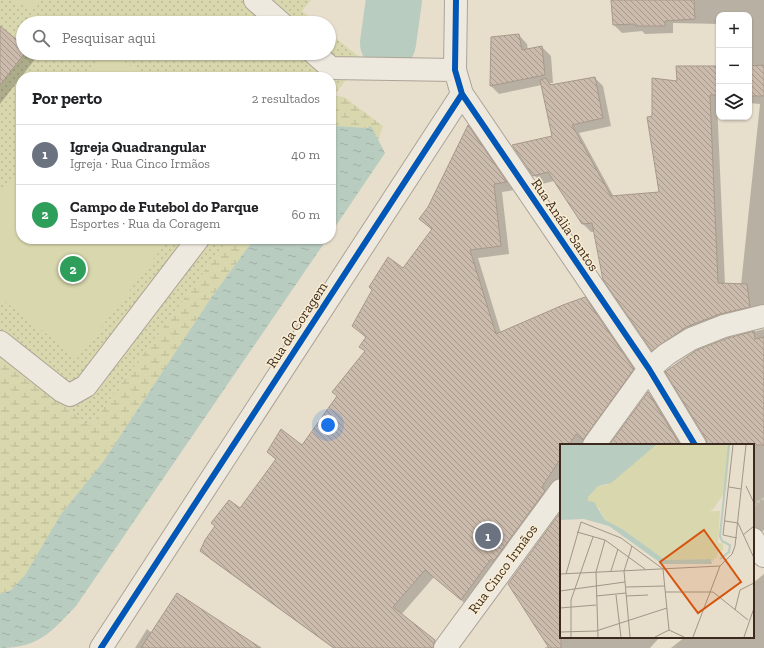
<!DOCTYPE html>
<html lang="pt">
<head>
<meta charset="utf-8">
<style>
  :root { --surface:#fff; --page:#f2f2f2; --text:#202124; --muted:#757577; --line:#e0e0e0; --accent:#b45309 }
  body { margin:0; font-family:"Zilla Slab",serif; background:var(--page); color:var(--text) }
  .controls { position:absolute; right:12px; top:12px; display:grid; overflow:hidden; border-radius:8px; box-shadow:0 1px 3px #0004 }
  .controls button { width:36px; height:36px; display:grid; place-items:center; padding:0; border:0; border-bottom:1px solid var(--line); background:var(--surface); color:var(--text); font:20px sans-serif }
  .you { position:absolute; left:328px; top:425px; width:14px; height:14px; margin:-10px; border:3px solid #fff; border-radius:50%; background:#1a73e8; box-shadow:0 0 0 6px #1a73e833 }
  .badge { display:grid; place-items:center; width:26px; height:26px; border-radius:50%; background:var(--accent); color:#fff; font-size:13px; font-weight:700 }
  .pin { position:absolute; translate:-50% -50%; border:2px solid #fff; box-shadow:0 1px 4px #0006 }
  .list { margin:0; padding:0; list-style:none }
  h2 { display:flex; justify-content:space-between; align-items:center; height:52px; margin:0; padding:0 16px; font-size:17px }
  h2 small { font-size:13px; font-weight:400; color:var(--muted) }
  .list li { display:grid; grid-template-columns:26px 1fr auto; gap:12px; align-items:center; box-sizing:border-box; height:60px; padding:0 16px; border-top:1px solid var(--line) }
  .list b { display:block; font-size:15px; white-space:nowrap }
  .list p { margin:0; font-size:13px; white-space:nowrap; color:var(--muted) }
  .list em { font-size:13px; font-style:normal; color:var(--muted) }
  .icon { flex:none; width:22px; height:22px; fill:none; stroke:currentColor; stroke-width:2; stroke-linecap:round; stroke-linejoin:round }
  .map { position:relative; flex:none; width:764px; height:648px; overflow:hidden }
  .search { position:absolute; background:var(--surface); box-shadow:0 1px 3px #0004; left:16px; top:16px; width:320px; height:44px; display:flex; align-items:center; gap:10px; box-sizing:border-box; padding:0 14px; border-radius:22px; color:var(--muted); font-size:15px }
  .panel { position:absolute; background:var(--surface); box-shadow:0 1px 3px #0004; left:16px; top:72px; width:320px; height:172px; border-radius:16px }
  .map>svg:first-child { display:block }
</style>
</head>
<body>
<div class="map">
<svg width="764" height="648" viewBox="0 0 764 648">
  <defs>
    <pattern id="wetland-marsh" width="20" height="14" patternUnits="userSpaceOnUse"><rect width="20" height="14" fill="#d8d7ad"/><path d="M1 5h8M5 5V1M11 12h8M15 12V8" fill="none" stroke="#bab994"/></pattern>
    <pattern id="park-dots" width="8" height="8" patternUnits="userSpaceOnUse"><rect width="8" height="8" fill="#d8d7ad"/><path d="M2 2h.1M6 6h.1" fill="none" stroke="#bab994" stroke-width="1.8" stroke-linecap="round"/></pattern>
    <pattern id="water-ripples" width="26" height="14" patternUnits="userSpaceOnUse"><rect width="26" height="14" fill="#b8ccbf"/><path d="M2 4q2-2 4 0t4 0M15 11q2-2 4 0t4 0" fill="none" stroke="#9fafa4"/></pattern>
    <pattern id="building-back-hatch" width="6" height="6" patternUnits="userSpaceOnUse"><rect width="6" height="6" fill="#cbbbad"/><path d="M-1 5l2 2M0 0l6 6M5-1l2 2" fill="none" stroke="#a6988c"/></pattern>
  </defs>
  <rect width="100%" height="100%" fill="#e7decc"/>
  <path fill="url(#wetland-marsh)" d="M 333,96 L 344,97 L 383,126 L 378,140 L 371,126 L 367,128 L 335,126 L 331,128 L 331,99 Z
    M 228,239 L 254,239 L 213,295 L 103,462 L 61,514 L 25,575 L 11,590 L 0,594 L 0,355 L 90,426 Z"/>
  <path fill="url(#park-dots)" d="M 0,0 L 311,0 L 302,11 L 317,23 L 23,23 L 23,53 L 329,53 L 329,33 L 362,59 L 331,99 L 331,77 L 21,77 L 21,239 L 228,239 L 90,426 L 0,355 Z"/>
  <path fill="#d8d7ad" d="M 8,0 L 40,0 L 36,10 Z
    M 106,53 L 114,53 L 145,77 L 88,77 Z
    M 21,166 L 21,239 L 169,239 L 78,358 L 0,298 L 0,194 Z"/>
  <path fill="url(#water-ripples)" d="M 335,126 L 367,128 L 371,126 L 385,153 L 331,233 L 331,128 Z
    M 254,239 L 327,239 L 76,606 C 51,632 39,648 0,648 L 0,594 L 11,590 L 25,575 L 61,514 L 103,462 L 213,295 Z"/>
  <path fill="#0003" d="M 612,0 L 764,0 L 764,313 L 660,358 L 652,350 L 595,232 L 591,232 L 583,224 L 554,181 L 542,184 L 534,175 L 553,137 L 542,85 L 499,94 L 491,86 L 519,35 L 527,44 L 528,50 L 542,47 L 551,56 L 553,83 L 550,83 L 553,86 L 595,78 L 603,86 L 611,126 L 579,133 L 614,197 L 660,192 L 653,117 L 678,82 L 719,67 L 719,102 L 717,102 L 725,284 L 741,285 L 760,104 L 749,103 L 749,15 L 719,15 L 719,24 L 673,23 L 673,33 L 645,34 L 642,31 L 622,33 L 614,25 Z
    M 0,27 L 23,46 L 23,53 L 31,53 L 36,58 L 0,104 Z
    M 468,126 L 476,134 L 514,190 L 502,192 L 509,254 L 478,258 L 501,333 L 585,298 L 593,307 L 641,378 L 593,445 L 561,445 L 561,489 L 469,607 L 434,577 L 401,615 L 441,648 L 333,648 L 210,559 L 202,550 L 241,509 L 276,460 L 268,452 L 302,446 L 338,397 L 366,352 L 361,347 L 367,338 L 353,325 L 403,269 L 432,230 L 420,219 L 428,207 Z
    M 764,329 L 764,416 L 714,445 L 728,339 Z
    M 648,393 L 656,401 L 683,445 L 611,445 Z
    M 764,425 L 764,530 L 753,537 L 753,445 L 749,445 Z
    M 561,513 L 561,637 L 660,637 L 650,648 L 544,648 L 549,646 L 530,619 L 532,617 L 509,584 Z
    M 764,574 L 764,648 L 671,648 L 685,637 L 753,637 L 753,583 Z
    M 147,629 L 152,633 L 259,648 L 135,648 Z"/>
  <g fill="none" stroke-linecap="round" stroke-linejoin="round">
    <path stroke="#b8ccbf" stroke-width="56" d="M 388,43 L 394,0"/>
  </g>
  <path fill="url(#building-back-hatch)" stroke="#a7998b" d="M 611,0 L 694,0 L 695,19 L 665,21 L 665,26 L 636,26 L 634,24 L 613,25 Z
    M 0,26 L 23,45 L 23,53 L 25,53 L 0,85 Z
    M 519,34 L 522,50 L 542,46 L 545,75 L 490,86 L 491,37 Z
    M 764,65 L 764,96 L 749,96 L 749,66 Z
    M 676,66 L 719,66 L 719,95 L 710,95 L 718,283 L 747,284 L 750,307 L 720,314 L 686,327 L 652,351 L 603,280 L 592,223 L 582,224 L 548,172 L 533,176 L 512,145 L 552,136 L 540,80 L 546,78 L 550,85 L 595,77 L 603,118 L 572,125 L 611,196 L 659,192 L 647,117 L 652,116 L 652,78 L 677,81 Z
    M 468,125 L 507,182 L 494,184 L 501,246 L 470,250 L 496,334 L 563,305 L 585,297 L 634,369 L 583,440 L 576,434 L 569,445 L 561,445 L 561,458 L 542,487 L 545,491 L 493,562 L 491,559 L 461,600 L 425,570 L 393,607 L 435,640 L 433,648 L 334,648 L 200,551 L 205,540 L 215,526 L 211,523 L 229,500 L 240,508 L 276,459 L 267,452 L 281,429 L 302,445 L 337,396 L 332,392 L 365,351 L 359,347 L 366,337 L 352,326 L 372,290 L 369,287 L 388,257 L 403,268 L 432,229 L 419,219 L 428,207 Z
    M 754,331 L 755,339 L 764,337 L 764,445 L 707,445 L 706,439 L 665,372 L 697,350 L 728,338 Z
    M 648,392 L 680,445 L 609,445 Z
    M 559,514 L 561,516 L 561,648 L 549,648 L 508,584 Z
    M 177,593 L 261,648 L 141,648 Z"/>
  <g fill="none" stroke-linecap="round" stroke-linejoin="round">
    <g stroke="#aca396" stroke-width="24">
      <path id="minor" d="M 255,0 L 281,23
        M 456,0 L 455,70 L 462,94 L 649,369 L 695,445
        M 314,53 L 331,68 L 455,70
        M 0,342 L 62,391 L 70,395 L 86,386 L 198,239
        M 594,445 L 649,369 L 667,354 L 691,339 L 724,326 L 764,316
        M 753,539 L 764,556
        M 101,648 L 462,94
        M 445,648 L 561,490"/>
    </g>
    <path stroke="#c7c0b6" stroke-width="2.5" stroke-dasharray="3 2" stroke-linecap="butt" d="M 753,505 L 764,498"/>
    <use href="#minor" stroke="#eee9df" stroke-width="22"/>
    <g stroke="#f8ecd2" stroke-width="8">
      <path id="cycleway" d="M 456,0 L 455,70 L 462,94 L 649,369 L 695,445
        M 101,648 L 462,94"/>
    </g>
    <use href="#cycleway" stroke="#0057b8" stroke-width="6"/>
  </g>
  <g text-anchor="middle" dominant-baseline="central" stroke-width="3" stroke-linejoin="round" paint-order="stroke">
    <g font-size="14" fill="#3b2a1d" stroke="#f8ecd2">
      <text transform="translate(565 225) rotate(56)">Rua Anália Santos</text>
      <text transform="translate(297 325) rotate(-57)">Rua da Coragem</text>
      <text transform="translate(503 569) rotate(-54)">Rua Cinco Irmãos</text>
    </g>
  </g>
  <g transform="translate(560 444)">
    <rect width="194" height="194" fill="#e7decc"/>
    <path d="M 96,1 L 170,1 L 166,46 L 154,64 L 121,89 L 120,113 L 154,113 L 154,118 L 151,115 L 105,116 L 62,85 L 45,76 L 39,64 L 28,57 L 28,53 L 38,42 L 46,41 Z" fill="#d8d7ad"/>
    <path d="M 150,67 L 160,67 L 158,99 L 163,99 L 163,107 L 158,107 L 157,114 L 120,113 L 121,89 Z" fill="#d8d7ad"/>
    <path d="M 124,96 L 146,96 L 145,110 L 124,109 Z" fill="#d8d7ad"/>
    <path d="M 0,1 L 96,1 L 51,39 L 38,42 L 28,53 L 28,57 L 34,58 L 45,76 L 62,85 L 105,116 L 151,115 L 152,120 L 102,120 L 49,82 L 24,75 L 0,76 Z" fill="#b8ccbf"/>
    <path fill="none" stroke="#b8ccbf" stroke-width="2" d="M 160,115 L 169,108 L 170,101 L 162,97 L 160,92 L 169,1"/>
    <path fill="none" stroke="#a29686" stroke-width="1" d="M 173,1 L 163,91 L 177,94M 186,42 L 194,59M 169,43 L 181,45M 165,77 L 178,79M 178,79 L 194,114M 17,88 L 45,96 L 85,125M 183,91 L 194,82M 103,125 L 109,186M 51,127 L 58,105M 0,130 L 160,122 L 172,110 L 175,102 L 186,1M 6,130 L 21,78 L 61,94 L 103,125M 66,143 L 105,142M 0,147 L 65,138M 105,148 L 153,148 L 188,176M 56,151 L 61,193M 36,152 L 66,149M 66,152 L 88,151M 0,164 L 36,161M 175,166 L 180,146 L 194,139M 109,186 L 124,193M 0,188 L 36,187 L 107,164M 11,193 L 11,156 L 33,93M 38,193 L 36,128 L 45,96M 70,193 L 64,127 L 72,102M 95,193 L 109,186M 133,193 L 160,122M 184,193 L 194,164"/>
    <path fill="#d7540e" fill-opacity="0.15" stroke="#d7540e" stroke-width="2" d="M 144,86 L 181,138 L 138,169 L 100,118 Z"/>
    <rect width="194" height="194" fill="none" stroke="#3b2a1d" stroke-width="2"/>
  </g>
</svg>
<div class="controls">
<button>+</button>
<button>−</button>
<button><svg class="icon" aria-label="layers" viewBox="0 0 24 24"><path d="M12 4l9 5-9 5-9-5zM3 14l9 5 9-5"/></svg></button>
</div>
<div class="you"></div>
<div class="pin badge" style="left:488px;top:536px;background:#6b7280">1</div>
<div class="pin badge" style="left:73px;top:269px;background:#2e9e5b">2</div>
<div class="search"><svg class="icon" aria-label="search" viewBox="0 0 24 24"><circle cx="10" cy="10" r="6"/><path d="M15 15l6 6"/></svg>Pesquisar aqui</div>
<section class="panel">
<h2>Por perto<small>2 resultados</small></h2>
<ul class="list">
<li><span class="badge" style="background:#6b7280">1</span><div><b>Igreja Quadrangular</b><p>Igreja · Rua Cinco Irmãos</p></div><em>40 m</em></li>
<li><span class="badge" style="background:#2e9e5b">2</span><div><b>Campo de Futebol do Parque</b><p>Esportes · Rua da Coragem</p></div><em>60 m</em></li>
</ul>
</section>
</div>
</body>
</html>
